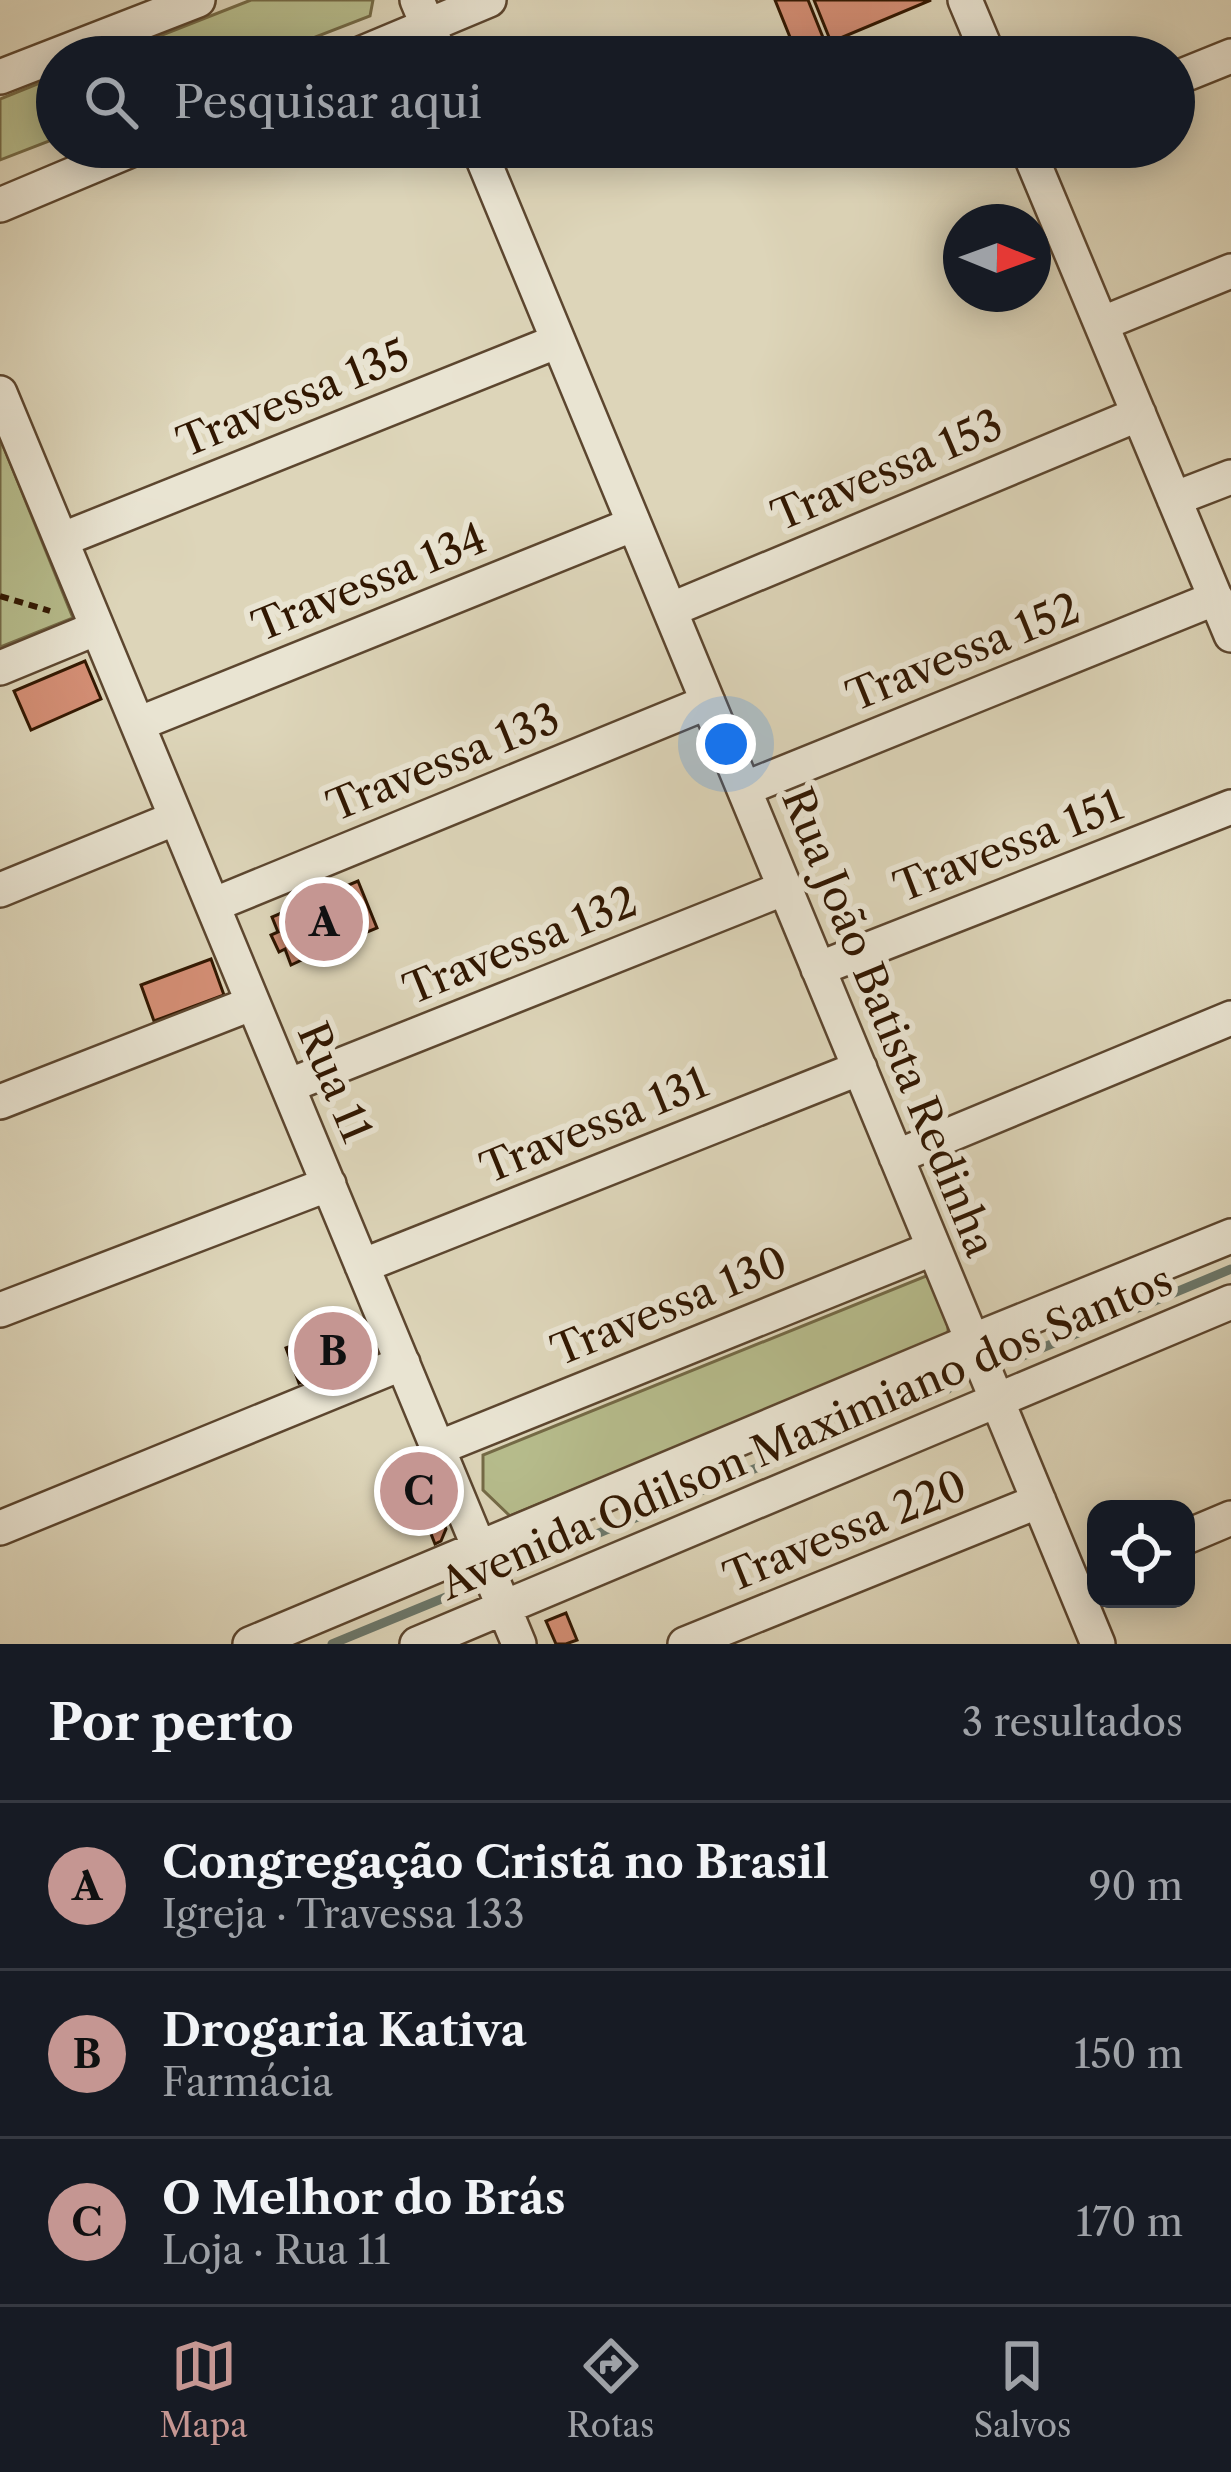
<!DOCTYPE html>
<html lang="pt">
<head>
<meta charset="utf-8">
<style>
  :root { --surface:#171b24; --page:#20242c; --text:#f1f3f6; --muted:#9ea1a6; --line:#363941; --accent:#c59692 }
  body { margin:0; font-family:"Libre Caslon Text",serif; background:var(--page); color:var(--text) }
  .controls { position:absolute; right:36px; bottom:36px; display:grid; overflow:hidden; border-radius:24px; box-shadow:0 6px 30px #0003 }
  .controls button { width:108px; height:108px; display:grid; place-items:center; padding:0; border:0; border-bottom:3px solid var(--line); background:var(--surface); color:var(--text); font:60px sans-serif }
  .compass { position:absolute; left:943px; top:204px; width:108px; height:108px; border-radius:50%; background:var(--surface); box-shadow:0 6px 30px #0003; rotate:91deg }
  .you { position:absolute; left:726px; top:744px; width:42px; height:42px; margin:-30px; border:9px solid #fff; border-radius:50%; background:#1a73e8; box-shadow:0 0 0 18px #1a73e833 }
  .badge { display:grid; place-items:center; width:78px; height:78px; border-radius:50%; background:var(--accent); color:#111; font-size:39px; font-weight:700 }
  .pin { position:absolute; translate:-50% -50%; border:6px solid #fff; box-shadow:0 3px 12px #0006 }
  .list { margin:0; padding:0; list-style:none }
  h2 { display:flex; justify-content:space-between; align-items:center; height:156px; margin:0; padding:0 48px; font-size:51px }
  h2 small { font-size:39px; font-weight:400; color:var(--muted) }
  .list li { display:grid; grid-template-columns:78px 1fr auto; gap:36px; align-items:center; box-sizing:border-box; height:168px; padding:0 48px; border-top:3px solid var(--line) }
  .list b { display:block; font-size:45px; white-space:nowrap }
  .list p { margin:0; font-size:39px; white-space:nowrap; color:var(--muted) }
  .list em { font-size:39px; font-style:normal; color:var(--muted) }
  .icon { flex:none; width:66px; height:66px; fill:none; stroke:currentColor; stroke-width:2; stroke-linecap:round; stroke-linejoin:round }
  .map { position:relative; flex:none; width:1231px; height:1644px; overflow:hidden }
  .search { position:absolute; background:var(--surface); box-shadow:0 6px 30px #0003; left:36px; right:36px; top:36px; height:132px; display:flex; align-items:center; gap:30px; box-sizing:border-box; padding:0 42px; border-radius:66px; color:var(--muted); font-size:45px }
  .sheet { height:660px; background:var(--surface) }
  nav { display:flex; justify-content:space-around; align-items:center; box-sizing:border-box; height:168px; border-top:3px solid var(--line); background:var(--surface); font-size:33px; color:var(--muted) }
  nav a { display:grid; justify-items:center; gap:6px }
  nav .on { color:var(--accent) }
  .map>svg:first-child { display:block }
</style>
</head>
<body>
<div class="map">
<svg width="1231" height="1644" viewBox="0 0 1231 1644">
  <rect width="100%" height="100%" fill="#ddd5b9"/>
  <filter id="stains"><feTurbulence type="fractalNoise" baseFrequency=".00167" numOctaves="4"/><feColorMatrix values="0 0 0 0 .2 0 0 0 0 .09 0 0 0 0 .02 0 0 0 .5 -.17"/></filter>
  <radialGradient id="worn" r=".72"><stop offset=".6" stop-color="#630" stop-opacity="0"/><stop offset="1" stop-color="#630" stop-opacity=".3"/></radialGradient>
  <path fill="#b6bc8c" stroke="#746a46" stroke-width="3" d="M 251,0 L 373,0 L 370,16 L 264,57 L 106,57 Z
    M 57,76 L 57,138 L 0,160 L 0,99 Z
    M 0,438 L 73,618 L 0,647 Z
    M 926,1276 L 948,1300 L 948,1335 L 510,1516 L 483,1490 L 483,1455 Z"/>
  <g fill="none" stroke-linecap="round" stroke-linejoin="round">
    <path stroke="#6c786b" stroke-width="9" d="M 1018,1358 L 1231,1269
      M 531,1561 L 948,1389
      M 332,1644 L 451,1595"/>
  </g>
  <path fill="#d58f76" stroke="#311701" stroke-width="3" d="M 775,0 L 808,0 L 824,40 L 796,52 Z
    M 814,0 L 931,0 L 831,42 Z
    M 85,661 L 101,699 L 31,730 L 14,691 Z
    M 358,881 L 377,928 L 338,944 L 341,951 L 324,959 L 321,951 L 291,965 L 285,949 L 279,952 L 271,935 L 278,932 L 272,917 L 305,903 L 302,895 L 317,888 L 320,897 Z
    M 211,959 L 224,995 L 154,1021 L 141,985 Z
    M 368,1318 L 380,1353 L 299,1383 L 286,1348 Z
    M 425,1469 L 438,1501 L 412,1512 L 399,1480 Z
    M 436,1505 L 446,1529 L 441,1541 L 435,1544 L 422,1511 Z
    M 566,1613 L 577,1640 L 566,1644 L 556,1644 L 546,1621 Z"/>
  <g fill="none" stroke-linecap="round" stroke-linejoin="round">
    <g stroke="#5c462f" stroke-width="38">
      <path id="minor" d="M 417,0 L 441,57
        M 965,0 L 989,57
        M 353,57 L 489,0
        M 0,77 L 198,0
        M 1174,79 L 1231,56
        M 478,147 L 1098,1644
        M 1027,147 L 1231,635
        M 0,205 L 138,147
        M 1101,324 L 1231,271
        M 0,393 L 519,1644
        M 1174,499 L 1231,477
        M 61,540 L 558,341
        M 670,610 L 1139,414
        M 0,668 L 97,628
        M 138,724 L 634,524
        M 744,789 L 1216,598
        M 0,890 L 176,818
        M 213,905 L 708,702
        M 818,969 L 1231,807
        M 288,1086 L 785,888
        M 0,1102 L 253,1003
        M 896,1157 L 1231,1018
        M 362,1266 L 860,1068
        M 0,1310 L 329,1184
        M 438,1448 L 934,1248
        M 0,1528 L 403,1363
        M 1186,1537 L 1231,1518
        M 250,1644 L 972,1341 L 1231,1236
        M 417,1644 L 1231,1302
        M 685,1644 L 1039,1501"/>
    </g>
    <path stroke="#311701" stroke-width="6" stroke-dasharray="9 6" stroke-linecap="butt" d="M 0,596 L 50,611"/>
    <use href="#minor" stroke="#e9e4d2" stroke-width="33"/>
  </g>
  <g text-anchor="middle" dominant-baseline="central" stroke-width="12" stroke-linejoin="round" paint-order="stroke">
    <g font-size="42" fill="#311701" stroke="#e9e4d2">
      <text transform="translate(293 398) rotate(-22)">Travessa 135</text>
      <text transform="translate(887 470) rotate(-23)">Travessa 153</text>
      <text transform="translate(369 582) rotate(-22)">Travessa 134</text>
      <text transform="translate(963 652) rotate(-22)">Travessa 152</text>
      <text transform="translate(443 762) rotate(-22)">Travessa 133</text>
      <text transform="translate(1008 846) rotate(-21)">Travessa 151</text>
      <text transform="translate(520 945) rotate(-22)">Travessa 132</text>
      <text transform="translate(889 1022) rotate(68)">Rua João Batista Redinha</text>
      <text transform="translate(335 1082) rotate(67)">Rua 11</text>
      <text transform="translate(594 1125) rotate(-22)">Travessa 131</text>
      <text transform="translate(669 1306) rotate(-22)">Travessa 130</text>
      <text transform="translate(806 1432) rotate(-23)">Avenida Odilson Maximiano dos Santos</text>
      <text transform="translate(845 1531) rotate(-22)">Travessa 220</text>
    </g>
  </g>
  <rect width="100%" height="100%" filter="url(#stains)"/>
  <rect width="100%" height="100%" fill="url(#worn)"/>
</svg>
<div class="controls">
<button><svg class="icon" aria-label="locate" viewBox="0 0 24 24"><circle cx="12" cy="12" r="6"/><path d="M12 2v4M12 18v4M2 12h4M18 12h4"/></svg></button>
</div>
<svg class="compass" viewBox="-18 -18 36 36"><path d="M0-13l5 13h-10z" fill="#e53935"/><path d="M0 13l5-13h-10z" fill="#9ea1a6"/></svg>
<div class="you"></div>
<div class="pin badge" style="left:324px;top:922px">A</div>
<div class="pin badge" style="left:333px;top:1351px">B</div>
<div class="pin badge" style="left:419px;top:1491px">C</div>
<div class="search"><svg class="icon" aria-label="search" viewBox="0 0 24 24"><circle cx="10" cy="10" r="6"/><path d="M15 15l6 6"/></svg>Pesquisar aqui</div>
</div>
<section class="sheet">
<h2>Por perto<small>3 resultados</small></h2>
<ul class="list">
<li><span class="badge">A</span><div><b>Congregação Cristã no Brasil</b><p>Igreja · Travessa 133</p></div><em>90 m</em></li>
<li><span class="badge">B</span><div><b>Drogaria Kativa</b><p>Farmácia</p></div><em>150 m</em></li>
<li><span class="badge">C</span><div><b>O Melhor do Brás</b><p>Loja · Rua 11</p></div><em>170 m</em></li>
</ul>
</section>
<nav>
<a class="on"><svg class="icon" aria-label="map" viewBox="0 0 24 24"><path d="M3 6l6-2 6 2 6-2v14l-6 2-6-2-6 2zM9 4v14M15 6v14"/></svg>Mapa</a>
<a><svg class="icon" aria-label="directions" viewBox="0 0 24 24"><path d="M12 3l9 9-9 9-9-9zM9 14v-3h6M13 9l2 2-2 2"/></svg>Rotas</a>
<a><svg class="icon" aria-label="saved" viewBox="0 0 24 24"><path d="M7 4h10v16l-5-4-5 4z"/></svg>Salvos</a>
</nav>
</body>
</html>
